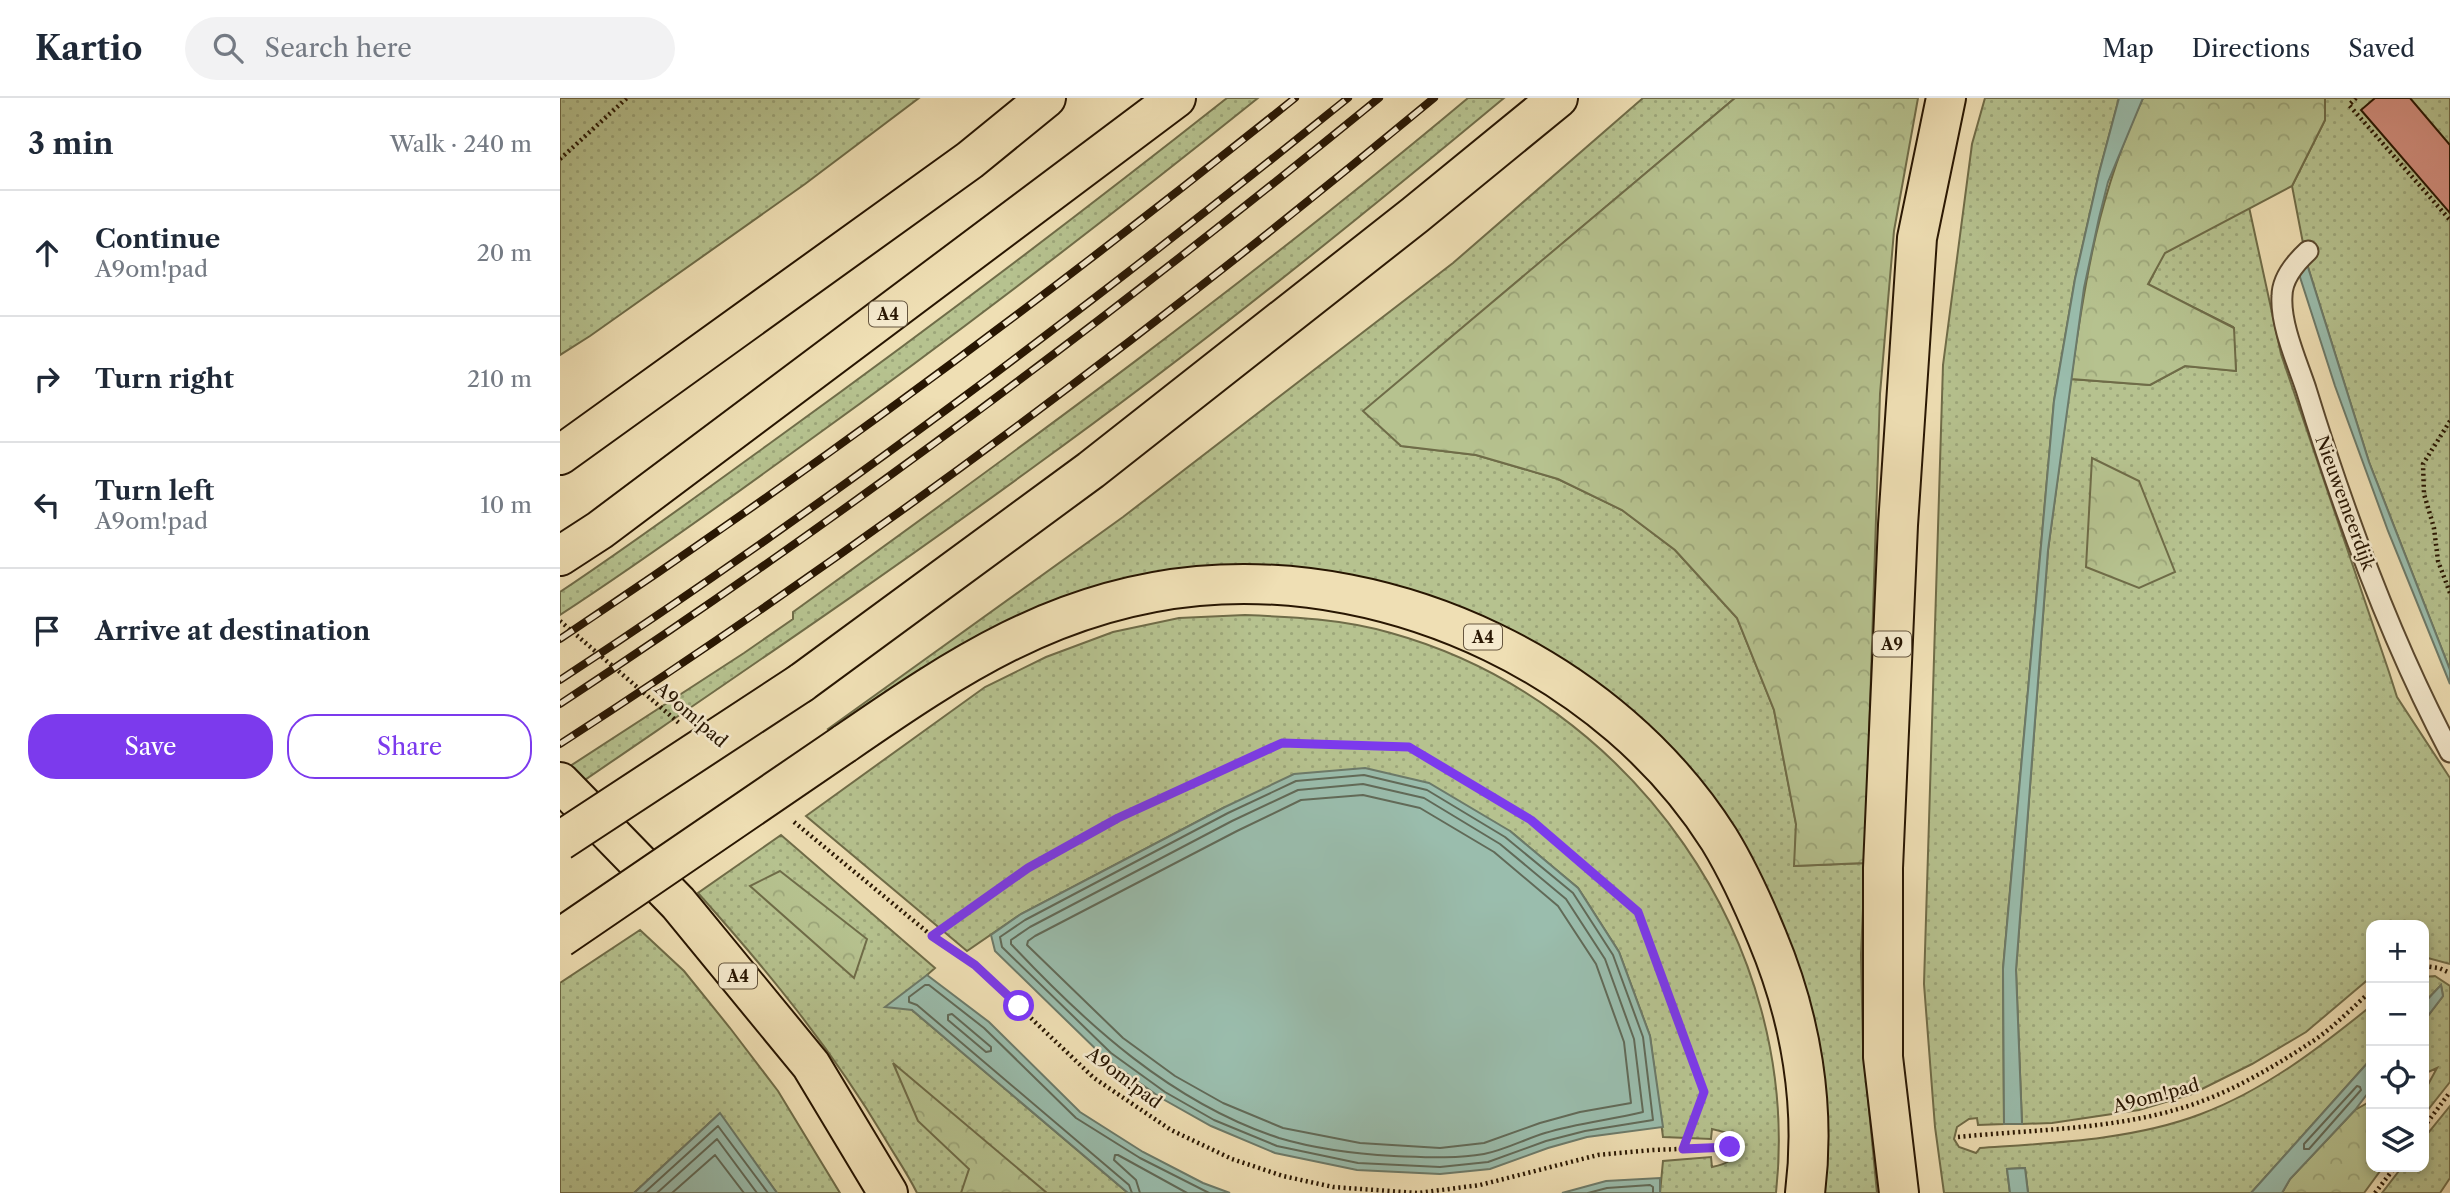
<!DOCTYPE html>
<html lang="en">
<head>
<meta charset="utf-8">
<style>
  :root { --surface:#fff; --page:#f2f2f3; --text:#1f2937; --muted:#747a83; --line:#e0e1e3; --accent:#7c3aed }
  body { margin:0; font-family:"Libre Caslon Text",serif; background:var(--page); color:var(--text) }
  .controls { position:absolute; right:21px; bottom:21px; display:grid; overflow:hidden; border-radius:14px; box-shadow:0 4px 10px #0003 }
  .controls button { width:63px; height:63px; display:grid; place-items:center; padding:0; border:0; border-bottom:2px solid var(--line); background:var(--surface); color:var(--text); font:35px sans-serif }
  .stop { position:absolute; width:21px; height:21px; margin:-16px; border:5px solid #7c3aed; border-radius:50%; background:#fff }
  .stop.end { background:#7c3aed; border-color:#fff; box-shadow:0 2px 7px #0008 }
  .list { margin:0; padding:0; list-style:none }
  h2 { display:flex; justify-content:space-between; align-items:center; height:91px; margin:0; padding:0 28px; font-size:30px }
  h2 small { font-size:23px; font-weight:400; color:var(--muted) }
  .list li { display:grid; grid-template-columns:46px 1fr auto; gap:21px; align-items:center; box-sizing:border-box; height:126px; padding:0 28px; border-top:2px solid var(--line) }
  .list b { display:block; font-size:26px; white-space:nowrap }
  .list p { margin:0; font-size:23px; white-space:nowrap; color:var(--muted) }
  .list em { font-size:23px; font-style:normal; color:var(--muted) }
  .actions { display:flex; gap:14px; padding:21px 28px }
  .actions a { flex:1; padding:16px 0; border:2px solid var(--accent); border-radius:28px; text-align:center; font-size:24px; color:var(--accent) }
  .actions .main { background:var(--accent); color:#fff }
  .icon { flex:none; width:38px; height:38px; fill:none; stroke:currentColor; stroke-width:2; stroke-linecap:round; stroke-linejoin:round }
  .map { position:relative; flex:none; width:1890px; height:1095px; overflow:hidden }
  header { display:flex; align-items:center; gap:42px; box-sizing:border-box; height:98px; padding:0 35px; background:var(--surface); border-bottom:2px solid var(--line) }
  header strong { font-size:33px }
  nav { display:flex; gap:38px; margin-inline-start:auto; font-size:24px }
  .search { width:490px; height:63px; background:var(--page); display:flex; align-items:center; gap:18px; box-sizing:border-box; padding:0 24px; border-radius:38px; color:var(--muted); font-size:26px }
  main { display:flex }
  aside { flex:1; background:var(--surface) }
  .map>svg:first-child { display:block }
</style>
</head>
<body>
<header>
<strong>Kartio</strong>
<div class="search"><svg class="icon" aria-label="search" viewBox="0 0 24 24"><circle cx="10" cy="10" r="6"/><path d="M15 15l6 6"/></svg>Search here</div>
<nav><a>Map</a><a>Directions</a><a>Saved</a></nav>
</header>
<main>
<aside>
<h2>3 min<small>Walk · 240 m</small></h2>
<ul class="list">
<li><svg class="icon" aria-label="ahead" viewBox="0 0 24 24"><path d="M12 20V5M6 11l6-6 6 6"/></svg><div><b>Continue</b><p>A9om!pad</p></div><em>20 m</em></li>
<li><svg class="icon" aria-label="right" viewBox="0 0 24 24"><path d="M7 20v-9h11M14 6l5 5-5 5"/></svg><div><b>Turn right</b></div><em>210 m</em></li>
<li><svg class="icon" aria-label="left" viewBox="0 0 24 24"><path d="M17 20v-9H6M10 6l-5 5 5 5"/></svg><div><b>Turn left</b><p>A9om!pad</p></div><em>10 m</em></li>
<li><svg class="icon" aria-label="arrive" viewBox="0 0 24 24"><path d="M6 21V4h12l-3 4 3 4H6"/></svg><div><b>Arrive at destination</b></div></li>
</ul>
<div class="actions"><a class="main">Save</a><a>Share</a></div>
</aside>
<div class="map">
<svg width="1890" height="1095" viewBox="0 0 1890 1095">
  <defs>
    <pattern id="grass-dots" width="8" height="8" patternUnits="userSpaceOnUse" patternTransform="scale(1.75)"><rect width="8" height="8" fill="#b6c28f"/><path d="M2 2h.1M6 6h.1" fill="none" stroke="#9ca67a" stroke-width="1.8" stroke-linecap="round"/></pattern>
    <pattern id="forest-crowns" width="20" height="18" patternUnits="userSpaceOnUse" patternTransform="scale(1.75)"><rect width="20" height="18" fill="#b6c28f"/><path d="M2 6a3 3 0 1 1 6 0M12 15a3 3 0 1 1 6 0" fill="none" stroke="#9ca67a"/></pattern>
  </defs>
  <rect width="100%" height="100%" fill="#efdfb4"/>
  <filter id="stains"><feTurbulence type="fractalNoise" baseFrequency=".00286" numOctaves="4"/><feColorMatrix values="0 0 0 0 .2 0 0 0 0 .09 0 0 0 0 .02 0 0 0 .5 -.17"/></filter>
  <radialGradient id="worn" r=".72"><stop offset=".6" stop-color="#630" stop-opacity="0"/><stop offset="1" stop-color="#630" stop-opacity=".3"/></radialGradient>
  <path fill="url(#grass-dots)" stroke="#6f6c48" stroke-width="2" d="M 0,0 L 359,0 L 245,86 L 30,238 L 0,257 Z
    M 667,0 L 698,0 C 551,118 401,233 247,344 C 166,403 84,462 0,517 L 0,494 C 75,444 147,391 220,338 C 371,229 520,116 667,0 Z
    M 908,0 L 944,0 C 791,127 636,252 475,368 C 326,477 172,581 19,686 L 4,672 L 184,555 L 233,521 L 233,514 C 462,349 691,182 908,0 Z
    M 1083,0 L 1175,0 L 932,205 L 841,348 L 916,357 L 998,381 L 1062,412 L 1115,452 L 1177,520 L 1214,612 L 1236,726 L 1235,768 L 1305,765 L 1301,857 L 1303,948 L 1317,1095 L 1262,1095 L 1230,845 L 983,553 L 639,472 L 274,636 L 268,631 L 563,419 L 893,165 Z
    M 1425,0 L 1559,0 L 1539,75 L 1515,181 L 1494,303 L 1443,871 L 1444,1026 L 1418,1027 L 1417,1020 L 1409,1021 L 1397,1029 L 1394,1041 L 1399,1049 L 1416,1055 L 1420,1050 C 1492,1045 1573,1042 1641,1016 C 1705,992 1759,950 1811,908 L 1811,961 L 1691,1095 L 1468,1095 L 1465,1070 L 1447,1071 L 1450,1095 L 1384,1095 L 1375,1029 L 1364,886 L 1383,267 L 1412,46 Z
    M 1765,0 L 1890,0 L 1890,572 L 1809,364 L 1747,166 L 1732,88 L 1765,22 Z
    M 1689,109 L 1721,256 L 1829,574 L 1837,599 L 1890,680 L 1890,866 L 1864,859 L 1864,827 L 1811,827 L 1811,879 L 1746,934 L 1692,966 L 1632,996 L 1579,1012 L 1492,1025 L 1462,1026 L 1456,872 L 1488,452 L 1511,281 L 1590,287 L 1625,268 L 1676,273 L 1673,229 L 1588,187 L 1604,155 Z
    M 685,517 C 734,519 783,521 831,535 C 1072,602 1243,845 1216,1095 L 1100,1095 L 1103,1063 L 1151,1059 L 1152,1069 C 1168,1066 1175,1062 1175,1046 L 1168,1035 L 1152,1031 L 1151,1041 L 1103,1039 L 1090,938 L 1059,854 L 1018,790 L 950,733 L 665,709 L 461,816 L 407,853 L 246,718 L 425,589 L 486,559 L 553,534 L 619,520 Z
    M 221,737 L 375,870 L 367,877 L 352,912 L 568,1095 L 357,1095 C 348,1076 335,1058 324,1039 C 271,950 207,872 138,795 Z
    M 80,832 L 124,873 L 170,930 L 218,993 L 280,1095 L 217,1095 L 159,1016 L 74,1095 L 0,1095 L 0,885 Z
    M 1875,878 L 1890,888 L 1890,984 L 1867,1013 L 1864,1013 L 1864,994 L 1877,970 L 1864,976 L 1864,923 L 1883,898 L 1881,887 L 1864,905 L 1864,879 Z
    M 1890,1008 L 1890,1080 L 1880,1095 L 1822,1095 L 1842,1069 L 1864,1069 L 1864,1040 Z"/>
  <path fill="url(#forest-crowns)" stroke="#6f6c48" stroke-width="2" d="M 1175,0 L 1358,0 L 1334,133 L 1320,296 L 1305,765 L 1234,768 L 1236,726 L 1214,612 L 1177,520 L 1115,452 L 1062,412 L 998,381 L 916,357 L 841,348 L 803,313 Z
    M 1583,0 L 1765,0 L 1765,22 L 1732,88 L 1605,155 L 1588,186 L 1674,230 L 1676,273 L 1625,268 L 1590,287 L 1511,281 C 1525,181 1539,93 1583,0 Z
    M 1532,360 L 1579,383 L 1615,474 L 1579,490 L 1526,469 Z
    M 220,773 L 307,841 L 294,880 L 190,788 Z
    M 333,965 L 487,1095 L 401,1095 L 409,1071 L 358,1023 Z
    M 1811,1003 L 1811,1069 L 1823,1069 L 1804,1095 L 1722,1095 L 1730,1081 L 1795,1012 Z"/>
  <path fill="#9abdad" stroke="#6c7a69" stroke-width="2" d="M 1559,0 L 1583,0 L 1548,84 L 1539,120 L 1524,190 L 1488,452 L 1456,872 L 1462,1026 L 1444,1026 L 1443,871 L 1494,303 L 1515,181 L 1539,75 Z
    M 1747,166 L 1809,364 L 1890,572 L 1890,586 L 1828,433 L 1775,288 L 1739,176 Z
    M 805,670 L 869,685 L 950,733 L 1018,790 L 1059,854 L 1090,938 L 1103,1029 L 1027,1039 L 988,1050 L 930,1071 L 880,1076 L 797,1072 L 715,1055 L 651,1028 L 601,1000 L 546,961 L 435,853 L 431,837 L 461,816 L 665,709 L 734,676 Z
    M 367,877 L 429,924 L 520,1014 L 583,1054 L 643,1085 L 670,1095 L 568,1095 L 352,912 L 325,909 Z
    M 1881,887 L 1883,898 L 1864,923 L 1864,905 Z
    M 1811,961 L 1811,991 L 1795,1012 L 1730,1081 L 1722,1095 L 1691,1095 Z
    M 160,1015 L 217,1095 L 74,1095 L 159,1016 Z
    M 1465,1070 L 1468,1095 L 1450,1095 L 1447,1071 Z
    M 1100,1080 L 1100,1095 L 1002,1095 L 1046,1083 Z"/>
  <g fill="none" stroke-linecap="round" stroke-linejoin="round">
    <path stroke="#616a58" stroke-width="2" d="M 804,677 L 867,692 L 945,739 L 1013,795 L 1053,857 L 1083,939 L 1093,1022 L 1025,1033 L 986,1043 L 928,1064 L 880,1069 L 798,1065 L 717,1048 L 654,1022 L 605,994 L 551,955 L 442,849 L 440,839 L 465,822 L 668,715 L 736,683 Z
      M 803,686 L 864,700 L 940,746 L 1006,801 L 1045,861 L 1074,941 L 1083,1014 C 1050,1022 1017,1025 985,1035 C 965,1041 945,1052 924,1056 C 895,1061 864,1059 834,1058 C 797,1056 756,1051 719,1040 C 612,1005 526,926 451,846 L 451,842 L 470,829 L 672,723 L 738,692 Z
      M 803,697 L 860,710 L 934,754 L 998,808 L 1036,866 L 1064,944 L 1071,1005 L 1020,1014 L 980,1025 L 924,1045 L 880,1050 L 800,1045 L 723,1030 L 663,1005 L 615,978 L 563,940 L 467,847 L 468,843 L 475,838 L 677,733 L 741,702 Z
      M 392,916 L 431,949 L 431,953 L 426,954 L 388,922 L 388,917 Z
      M 1797,988 L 1800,989 L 1801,992 L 1749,1051 L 1744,1051 L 1744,1046 Z
      M 84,1095 L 158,1028 L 208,1095
      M 97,1095 L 157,1041 L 197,1095
      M 112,1095 L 155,1057 L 184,1095
      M 572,1095 L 569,1087 L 357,907 L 349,904 L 349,899 L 365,887 L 369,887 L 424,930 L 516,1020 L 580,1060 L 649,1095
      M 580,1095 L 576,1082 L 554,1062 L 555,1057 L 558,1057 L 627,1095
      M 1028,1095 L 1047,1090 L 1090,1087 L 1093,1089 L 1093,1095"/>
  </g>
  <path fill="#d48f80" stroke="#281602" stroke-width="2" d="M 1815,0 L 1850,0 L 1890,47 L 1890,115 L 1801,12 Z"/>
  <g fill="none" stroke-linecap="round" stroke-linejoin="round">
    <g stroke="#5a482e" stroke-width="23">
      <path id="lane" d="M 1748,153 C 1735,165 1722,180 1722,198 C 1720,226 1737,264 1746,291 C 1784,415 1829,539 1890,654"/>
    </g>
    <g stroke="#281602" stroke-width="42">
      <path id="highway" d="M 0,357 L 410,62 L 486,0
        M 0,458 L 40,432 L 616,0
        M 241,585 L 531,372 L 855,117 L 998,0
        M 284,646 C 397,568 497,501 638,488 C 836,470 1052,572 1159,741 C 1178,772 1193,805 1207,839 C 1241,920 1256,1008 1245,1095
        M 0,684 L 118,805 L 251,967 L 328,1095
        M 1339,1095 L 1323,959 L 1323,770 L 1338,427 L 1357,140 L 1386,0"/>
    </g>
    <path stroke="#281602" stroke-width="4.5" stroke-dasharray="2 3.5" stroke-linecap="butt" d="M 1796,0 L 1789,7 L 1890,122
      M 0,61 L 67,0
      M 1890,323 L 1863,366 L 1864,396 L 1874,430 L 1878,463 L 1890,495
      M 0,523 L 119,625
      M 234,724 L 372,838 L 415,867 L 534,980 L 611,1032 L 672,1061 L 723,1078 L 773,1089 L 858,1095 L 920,1087 L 1038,1057 L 1093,1052 L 1170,1049
      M 373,838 L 468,770 L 558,720 L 722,645 L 849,649 L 971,722 L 1078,814 L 1144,994 L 1123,1050
      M 1864,868 L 1879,870 L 1890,875
      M 1864,1029 L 1890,994
      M 1398,1039 C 1478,1031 1560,1032 1637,1005 C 1676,991 1715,968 1750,945 C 1772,931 1792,910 1811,893
      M 1815,1095 L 1835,1069"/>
    <use href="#lane" stroke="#f5eace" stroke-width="19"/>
    <use href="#highway" stroke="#efdfb4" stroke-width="38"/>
    <g stroke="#281602" stroke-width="8">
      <path id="rail" d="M 0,541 C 253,372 498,191 735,0
        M 0,582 C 273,403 534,205 788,0
        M 0,606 C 284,419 556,215 819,0
        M 0,646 C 304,449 596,231 874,0"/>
    </g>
    <use href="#rail" stroke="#f5eace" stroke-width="5" stroke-dasharray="16" stroke-linecap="butt"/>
    <g stroke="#281602" stroke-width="42" stroke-linecap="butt">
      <path id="highway-bridge" d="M 0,743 L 241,585
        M 0,840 L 284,646"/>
    </g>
    <use href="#highway-bridge" stroke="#efdfb4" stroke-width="38"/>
  </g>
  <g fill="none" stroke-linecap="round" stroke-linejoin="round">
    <path stroke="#7c3aed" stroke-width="9" d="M 459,908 L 415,867 L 372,838 L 468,770 L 558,720 L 722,645 L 849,649 L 971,722 L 1078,814 L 1144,994 L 1123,1051 L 1170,1049"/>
  </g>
  <g text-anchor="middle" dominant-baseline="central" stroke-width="5" stroke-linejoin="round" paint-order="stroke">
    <g fill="#f5eace" stroke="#66563f" stroke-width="2">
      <rect x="309" y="203.5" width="38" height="25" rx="5"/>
      <rect x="904" y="526.5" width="38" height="25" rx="5"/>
      <rect x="1313" y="533.5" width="38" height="25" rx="5"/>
      <rect x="159" y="865.5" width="38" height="25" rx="5"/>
    </g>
    <g font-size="16" font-weight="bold" fill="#281602">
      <text x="328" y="216">A4</text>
      <text x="923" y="539">A4</text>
      <text x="1332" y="546">A9</text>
      <text x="178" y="878">A4</text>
    </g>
    <g font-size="18" fill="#281602" stroke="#f5eace">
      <text transform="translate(1785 405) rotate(70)">Nieuwemeerdijk</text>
      <text transform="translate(131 617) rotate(41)">A9om!pad</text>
      <text transform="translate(564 980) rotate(37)">A9om!pad</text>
      <text transform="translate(1596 998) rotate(-15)">A9om!pad</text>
    </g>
  </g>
  <rect width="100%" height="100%" filter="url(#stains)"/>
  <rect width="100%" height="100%" fill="url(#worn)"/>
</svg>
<div class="controls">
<button>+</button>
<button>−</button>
<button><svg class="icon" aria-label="locate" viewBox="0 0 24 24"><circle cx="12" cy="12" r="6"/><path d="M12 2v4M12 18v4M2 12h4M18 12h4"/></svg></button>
<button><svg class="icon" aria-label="layers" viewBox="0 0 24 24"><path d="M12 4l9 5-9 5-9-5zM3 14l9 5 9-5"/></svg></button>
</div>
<div class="stop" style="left:459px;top:908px"></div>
<div class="stop end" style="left:1170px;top:1049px"></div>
</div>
</main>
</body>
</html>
